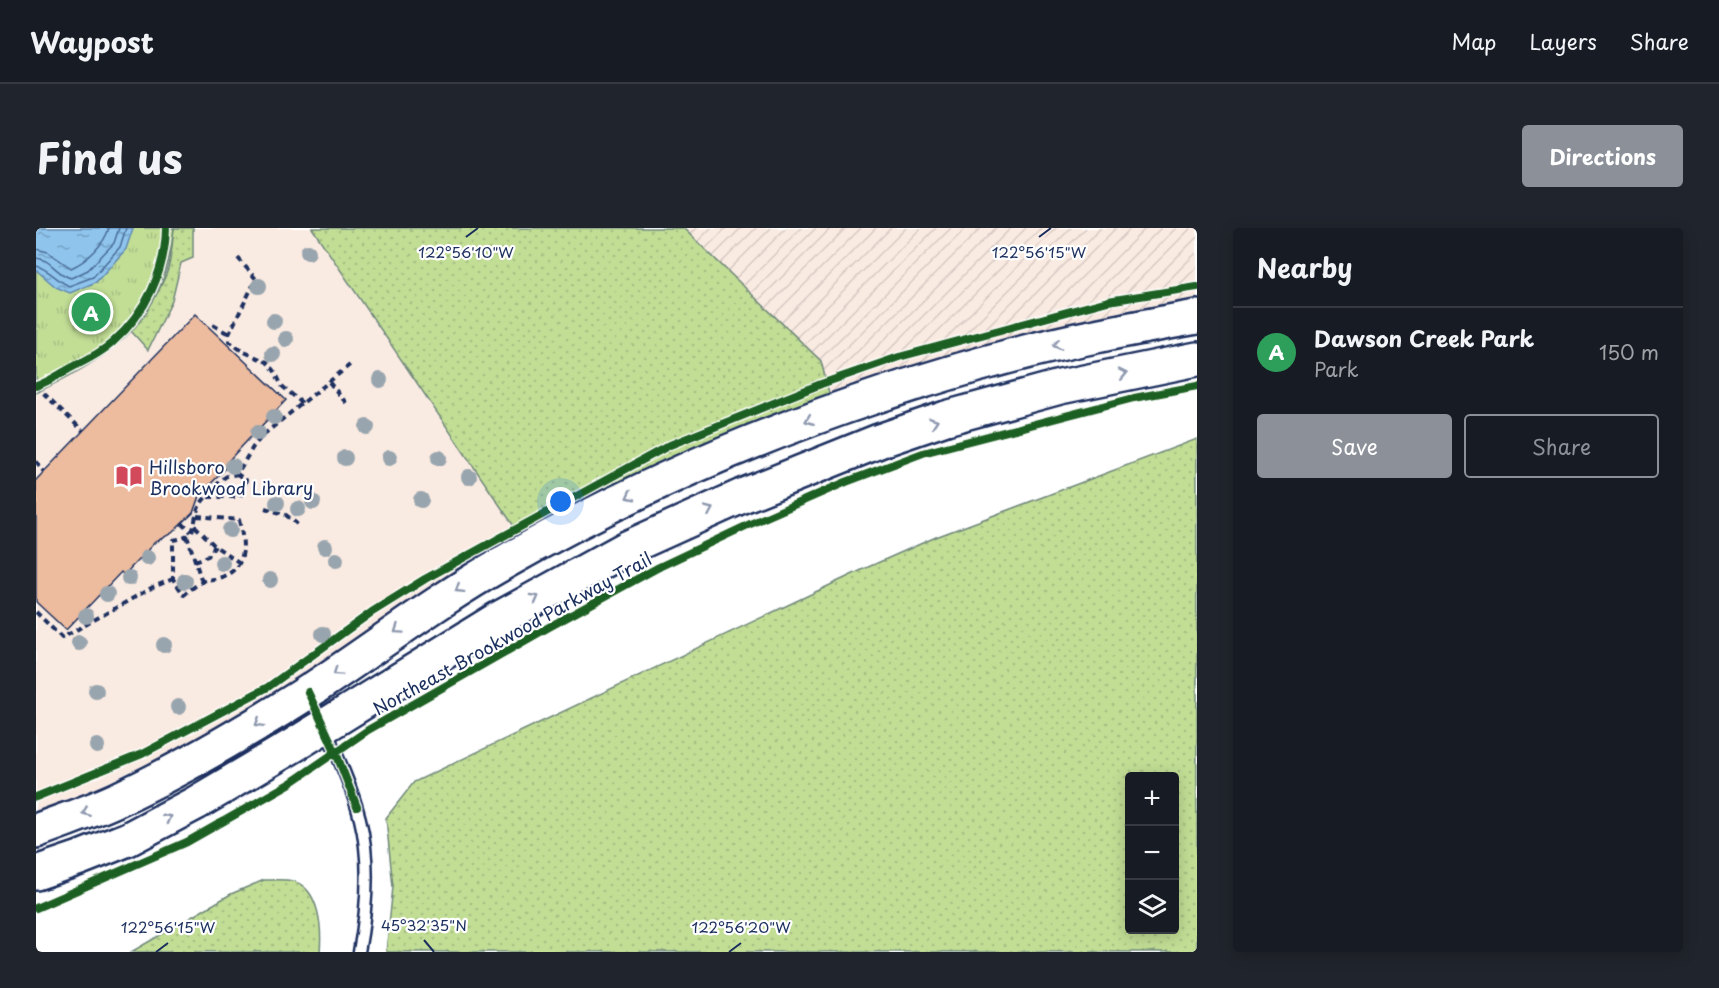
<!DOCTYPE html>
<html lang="en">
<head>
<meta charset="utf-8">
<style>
  :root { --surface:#171b24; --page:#20242c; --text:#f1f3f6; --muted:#9ea1a6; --line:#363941; --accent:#8c9099 }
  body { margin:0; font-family:"Playpen Sans",sans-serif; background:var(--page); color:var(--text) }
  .controls { position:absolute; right:18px; bottom:18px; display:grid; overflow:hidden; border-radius:6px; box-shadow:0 3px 15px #0003 }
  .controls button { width:54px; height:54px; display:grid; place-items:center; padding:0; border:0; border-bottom:2px solid var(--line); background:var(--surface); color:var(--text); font:30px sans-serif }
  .you { position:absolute; left:525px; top:274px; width:21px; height:21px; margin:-15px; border:4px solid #fff; border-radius:50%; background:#1a73e8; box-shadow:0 0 0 9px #1a73e833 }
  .badge { display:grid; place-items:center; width:39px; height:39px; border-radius:50%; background:var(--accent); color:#fff; font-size:20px; font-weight:700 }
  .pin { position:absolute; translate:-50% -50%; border:3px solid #fff; box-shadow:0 2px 6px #0006 }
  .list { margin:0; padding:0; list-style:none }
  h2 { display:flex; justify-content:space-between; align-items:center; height:78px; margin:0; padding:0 24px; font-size:26px }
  h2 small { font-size:20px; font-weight:400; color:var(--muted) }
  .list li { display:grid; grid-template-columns:39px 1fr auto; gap:18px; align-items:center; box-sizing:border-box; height:90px; padding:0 24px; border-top:2px solid var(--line) }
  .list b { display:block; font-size:22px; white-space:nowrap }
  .list p { margin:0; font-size:20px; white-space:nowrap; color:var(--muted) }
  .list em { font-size:20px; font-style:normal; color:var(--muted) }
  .actions { display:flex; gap:12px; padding:18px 24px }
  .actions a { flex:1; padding:14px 0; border:2px solid var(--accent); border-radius:6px; text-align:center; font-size:21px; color:var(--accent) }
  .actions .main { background:var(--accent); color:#fff }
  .icon { flex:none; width:33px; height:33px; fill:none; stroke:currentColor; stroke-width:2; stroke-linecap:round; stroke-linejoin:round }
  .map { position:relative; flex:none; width:1161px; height:724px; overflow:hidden; border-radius:6px }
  header { display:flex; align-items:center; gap:36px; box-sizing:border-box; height:84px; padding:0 30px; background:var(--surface); border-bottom:2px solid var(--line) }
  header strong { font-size:28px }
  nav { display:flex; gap:33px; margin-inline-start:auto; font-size:21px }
  .intro { display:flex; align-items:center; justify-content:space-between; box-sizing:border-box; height:144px; padding:0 36px }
  h1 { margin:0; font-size:42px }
  .button { padding:15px 27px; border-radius:6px; background:var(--accent); color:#fff; font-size:21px; font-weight:700 }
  main { display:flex; gap:36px; padding:0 36px }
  aside { flex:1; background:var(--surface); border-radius:6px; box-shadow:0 3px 15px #0003 }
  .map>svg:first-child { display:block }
</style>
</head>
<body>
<header>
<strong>Waypost</strong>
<nav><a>Map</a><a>Layers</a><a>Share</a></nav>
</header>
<div class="intro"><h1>Find us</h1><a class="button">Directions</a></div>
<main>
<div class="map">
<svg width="1161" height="724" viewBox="0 0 1161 724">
  <defs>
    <pattern id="industrial-furrows" width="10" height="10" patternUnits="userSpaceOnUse" patternTransform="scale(1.5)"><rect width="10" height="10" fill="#faebe2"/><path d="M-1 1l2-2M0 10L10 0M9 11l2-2" fill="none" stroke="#d6cac4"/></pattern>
    <pattern id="grass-dots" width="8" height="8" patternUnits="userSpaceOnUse" patternTransform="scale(1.5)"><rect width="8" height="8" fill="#c2de95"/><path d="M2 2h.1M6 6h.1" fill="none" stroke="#a6bf83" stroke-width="1.8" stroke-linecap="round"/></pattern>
    <pattern id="park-tufts" width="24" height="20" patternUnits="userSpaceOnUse" patternTransform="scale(1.5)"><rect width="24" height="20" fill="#c2de95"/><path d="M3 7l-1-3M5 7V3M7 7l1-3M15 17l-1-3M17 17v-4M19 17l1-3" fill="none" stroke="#a6bf83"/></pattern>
    <pattern id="water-ripples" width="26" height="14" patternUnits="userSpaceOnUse" patternTransform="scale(1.5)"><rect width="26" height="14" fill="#8fc5ed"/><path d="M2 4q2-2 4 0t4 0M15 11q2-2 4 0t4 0" fill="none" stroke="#74a0c3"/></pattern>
  </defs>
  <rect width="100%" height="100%" fill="#fff"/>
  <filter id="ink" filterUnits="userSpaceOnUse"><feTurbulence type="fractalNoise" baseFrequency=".0167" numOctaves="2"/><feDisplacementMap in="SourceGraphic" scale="12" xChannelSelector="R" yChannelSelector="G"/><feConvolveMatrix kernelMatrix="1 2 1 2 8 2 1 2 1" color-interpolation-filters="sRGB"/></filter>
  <g filter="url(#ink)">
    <path fill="#faebe2" d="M 0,0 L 1161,0 L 1161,71 L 1033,98 L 794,169 L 242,465 L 169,508 L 50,565 L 0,584 Z"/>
    <path fill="url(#industrial-furrows)" d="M 647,0 L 1161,0 L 1161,71 L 1033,98 L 794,169 L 785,133 Z"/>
    <path fill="url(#grass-dots)" stroke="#6e867a" stroke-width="1.5" fill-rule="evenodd" d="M 138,0 L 157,0 L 157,30 L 145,35 L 136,73 L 112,122 L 95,103 C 109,87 122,66 130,47 C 136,32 136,15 138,0 Z
      M 276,0 L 647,0 L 785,133 L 794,169 L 486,310 Z
      M 1161,211 L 1161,724 L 350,724 L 357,659 L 350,590 L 378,554 L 830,340 L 900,309 ZM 1094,548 L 1138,548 L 1138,702 L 1094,702 Z
      M 228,652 C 237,652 249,651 257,653 C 284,661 286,701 284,724 L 95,724 L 195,666 Z"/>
    <path fill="url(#park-tufts)" stroke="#6e867a" stroke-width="1.5" d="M 0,0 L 138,0 C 128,94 80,126 0,165 Z"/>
    <path fill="url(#water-ripples)" stroke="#6189b4" stroke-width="1.5" d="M 0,0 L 97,0 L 90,21 L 60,54 L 34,65 L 20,59 L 0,42 Z"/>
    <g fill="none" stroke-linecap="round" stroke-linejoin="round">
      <path stroke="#496b97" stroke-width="1.5" d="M 0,21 L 12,24 L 35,40 C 51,33 68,17 73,0
        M 0,30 C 15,31 21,47 35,50 L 52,42 L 78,15 L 83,0
        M 0,38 C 12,40 21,53 33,58 L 57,49 L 84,19 L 90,0"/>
    </g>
    <path fill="#edbb9e" stroke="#1b2f5e" stroke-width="1.5" d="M 159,86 L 250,172 L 193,232 L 195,235 L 163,268 L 157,285 L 136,305 L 119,314 L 88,347 L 85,344 L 30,402 L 0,374 L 0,252 Z"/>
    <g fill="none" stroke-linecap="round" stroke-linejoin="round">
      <g stroke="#1b2f5e" stroke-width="15">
        <path id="lane" d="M 274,467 C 291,507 313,548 324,591 C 335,634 331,681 323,724"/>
      </g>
      <g stroke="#1b2f5e" stroke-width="38">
        <path id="primary" d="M 0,603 C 28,592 57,583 84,570 C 148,540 209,504 269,466 C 335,423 398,374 467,335 C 627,243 800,174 978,127 C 1038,111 1100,100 1161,89
          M 0,645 L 44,630 L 92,611 L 160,575 L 258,517 L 462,391 L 593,319 L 706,268 L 843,213 L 910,190 L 1024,159 L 1161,131"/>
      </g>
      <path stroke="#1b2f5e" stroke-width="4" stroke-dasharray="6 4.5" stroke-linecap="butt" d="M 202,30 L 220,51 L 193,106 L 193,113 L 206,123 L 231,134 L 238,142 L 246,158 L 266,175
        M 177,97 L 193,106
        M 293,154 L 311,176
        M 0,158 L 47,203
        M 0,233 L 8,244
        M 204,266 L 210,252 L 201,246 L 217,219 L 227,207 L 315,136
        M 172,269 L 203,269 L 204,266 L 210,269
        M 229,280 L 250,287 L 261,296
        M 161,288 L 203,292 C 208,315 213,338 186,349 C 180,351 174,351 168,353 C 161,356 154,362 148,367 L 137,351 L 137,312 C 164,309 155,296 163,279 C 165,273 186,250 191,248 C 194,247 198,247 201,246
        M 146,295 L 155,304
        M 159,298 L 179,318 L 204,335
        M 151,308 L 166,354
        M 159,333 L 172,328 L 179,318
        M 0,384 L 26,410 L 117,359 L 137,351"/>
      <use href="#lane" stroke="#fff" stroke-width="10"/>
      <use href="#primary" stroke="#fff" stroke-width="33"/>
      <g stroke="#fff" stroke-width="11">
        <path id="cycleway" d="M 0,158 C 12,154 22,147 33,141 C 48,133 64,126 77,114 C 110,85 129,44 130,0
          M 272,464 L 300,525 L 321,579
          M 0,569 L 106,526 L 232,459 L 336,384 L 389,351 L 634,217 L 785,156 L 863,129 L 1072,73 L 1161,59
          M 0,680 L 151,614 L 253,556 L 332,502 L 513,399 L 623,339 L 712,297 L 810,254 L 887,225 L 1098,170 L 1161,158"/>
      </g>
      <use href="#cycleway" stroke="#1b5e20" stroke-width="8"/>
    </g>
    <g fill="#99a5ae">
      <circle cx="272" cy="24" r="8"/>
      <circle cx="223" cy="58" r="8"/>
      <circle cx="238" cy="93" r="8"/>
      <circle cx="250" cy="111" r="8"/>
      <circle cx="237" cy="126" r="8"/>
      <circle cx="344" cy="152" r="8"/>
      <circle cx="238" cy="189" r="8"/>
      <circle cx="331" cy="199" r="8"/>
      <circle cx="222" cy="205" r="8"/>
      <circle cx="309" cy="230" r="8"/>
      <circle cx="353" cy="230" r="8"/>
      <circle cx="403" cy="230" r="8"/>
      <circle cx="197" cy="238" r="8"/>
      <circle cx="433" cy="249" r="8"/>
      <circle cx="385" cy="272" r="8"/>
      <circle cx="277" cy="274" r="8"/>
      <circle cx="241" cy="275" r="8"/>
      <circle cx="262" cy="281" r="8"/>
      <circle cx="194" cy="302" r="8"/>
      <circle cx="289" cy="319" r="8"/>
      <circle cx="111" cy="330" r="8"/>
      <circle cx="300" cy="332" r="8"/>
      <circle cx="186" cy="335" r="8"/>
      <circle cx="93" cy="350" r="8"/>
      <circle cx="234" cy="352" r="8"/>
      <circle cx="149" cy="353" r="8"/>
      <circle cx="71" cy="366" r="8"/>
      <circle cx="50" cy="388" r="8"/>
      <circle cx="287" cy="406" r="8"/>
      <circle cx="43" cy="415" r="8"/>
      <circle cx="128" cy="417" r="8"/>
      <circle cx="60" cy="463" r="8"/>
      <circle cx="142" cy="479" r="8"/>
      <circle cx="61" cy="518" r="8"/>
    </g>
    <defs><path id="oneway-chevron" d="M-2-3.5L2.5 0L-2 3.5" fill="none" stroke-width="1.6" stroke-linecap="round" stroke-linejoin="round" transform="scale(1.5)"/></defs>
    <g stroke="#8d97ae">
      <use href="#oneway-chevron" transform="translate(1021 117) rotate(167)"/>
      <use href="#oneway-chevron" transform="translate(1087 146) rotate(-12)"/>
      <use href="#oneway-chevron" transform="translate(773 192) rotate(159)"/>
      <use href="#oneway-chevron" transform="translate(898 194) rotate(-19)"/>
      <use href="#oneway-chevron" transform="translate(594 268) rotate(153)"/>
      <use href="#oneway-chevron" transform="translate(673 282) rotate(-24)"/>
      <use href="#oneway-chevron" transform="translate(423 361) rotate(148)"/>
      <use href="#oneway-chevron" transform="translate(499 370) rotate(-29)"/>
      <use href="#oneway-chevron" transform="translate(362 402) rotate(146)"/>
      <use href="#oneway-chevron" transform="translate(301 444) rotate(145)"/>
      <use href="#oneway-chevron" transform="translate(223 495) rotate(148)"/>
      <use href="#oneway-chevron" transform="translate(50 584) rotate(159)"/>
      <use href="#oneway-chevron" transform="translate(131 590) rotate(-28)"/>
    </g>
  </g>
  <path fill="none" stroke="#1b2f5e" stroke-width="2" d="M 430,9 L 442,0M 1003,9 L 1015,0M 388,712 L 398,724M 120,724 L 132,715M 693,724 L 705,715"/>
  <defs>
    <g id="library-bare" transform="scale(2.07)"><path d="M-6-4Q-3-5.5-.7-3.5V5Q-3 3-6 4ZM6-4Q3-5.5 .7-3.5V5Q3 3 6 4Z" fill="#d1495b" stroke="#fff" stroke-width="2.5" paint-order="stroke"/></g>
  </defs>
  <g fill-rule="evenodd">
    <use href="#library-bare" x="93" y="248"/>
  </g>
  <g text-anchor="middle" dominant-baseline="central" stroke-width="4.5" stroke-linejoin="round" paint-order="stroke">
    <g font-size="18" fill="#1b2f5e" stroke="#fff" text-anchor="start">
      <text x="113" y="238">Hillsboro<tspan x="113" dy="21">Brookwood Library</tspan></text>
    </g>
    <g font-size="18" fill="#1b2f5e" stroke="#fff">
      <text transform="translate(476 405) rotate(-29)">Northeast Brookwood Parkway Trail</text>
    </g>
  </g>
  <g font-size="15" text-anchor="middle" fill="#1b2f5e" stroke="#fff" stroke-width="4.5" stroke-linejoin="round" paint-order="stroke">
    <text x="430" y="30">122°56'10"W</text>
    <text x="1003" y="30">122°56'15"W</text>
    <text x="388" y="703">45°32'35"N</text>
    <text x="132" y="705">122°56'15"W</text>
    <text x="705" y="705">122°56'20"W</text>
  </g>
</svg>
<div class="controls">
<button>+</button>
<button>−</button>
<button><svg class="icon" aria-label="layers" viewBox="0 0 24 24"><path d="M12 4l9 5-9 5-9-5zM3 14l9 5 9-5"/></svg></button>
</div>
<div class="you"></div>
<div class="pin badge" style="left:55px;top:84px;background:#2e9e5b">A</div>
</div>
<aside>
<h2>Nearby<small></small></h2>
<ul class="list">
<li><span class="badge" style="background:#2e9e5b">A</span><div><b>Dawson Creek Park</b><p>Park</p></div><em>150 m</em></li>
</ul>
<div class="actions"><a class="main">Save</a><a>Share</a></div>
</aside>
</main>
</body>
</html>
